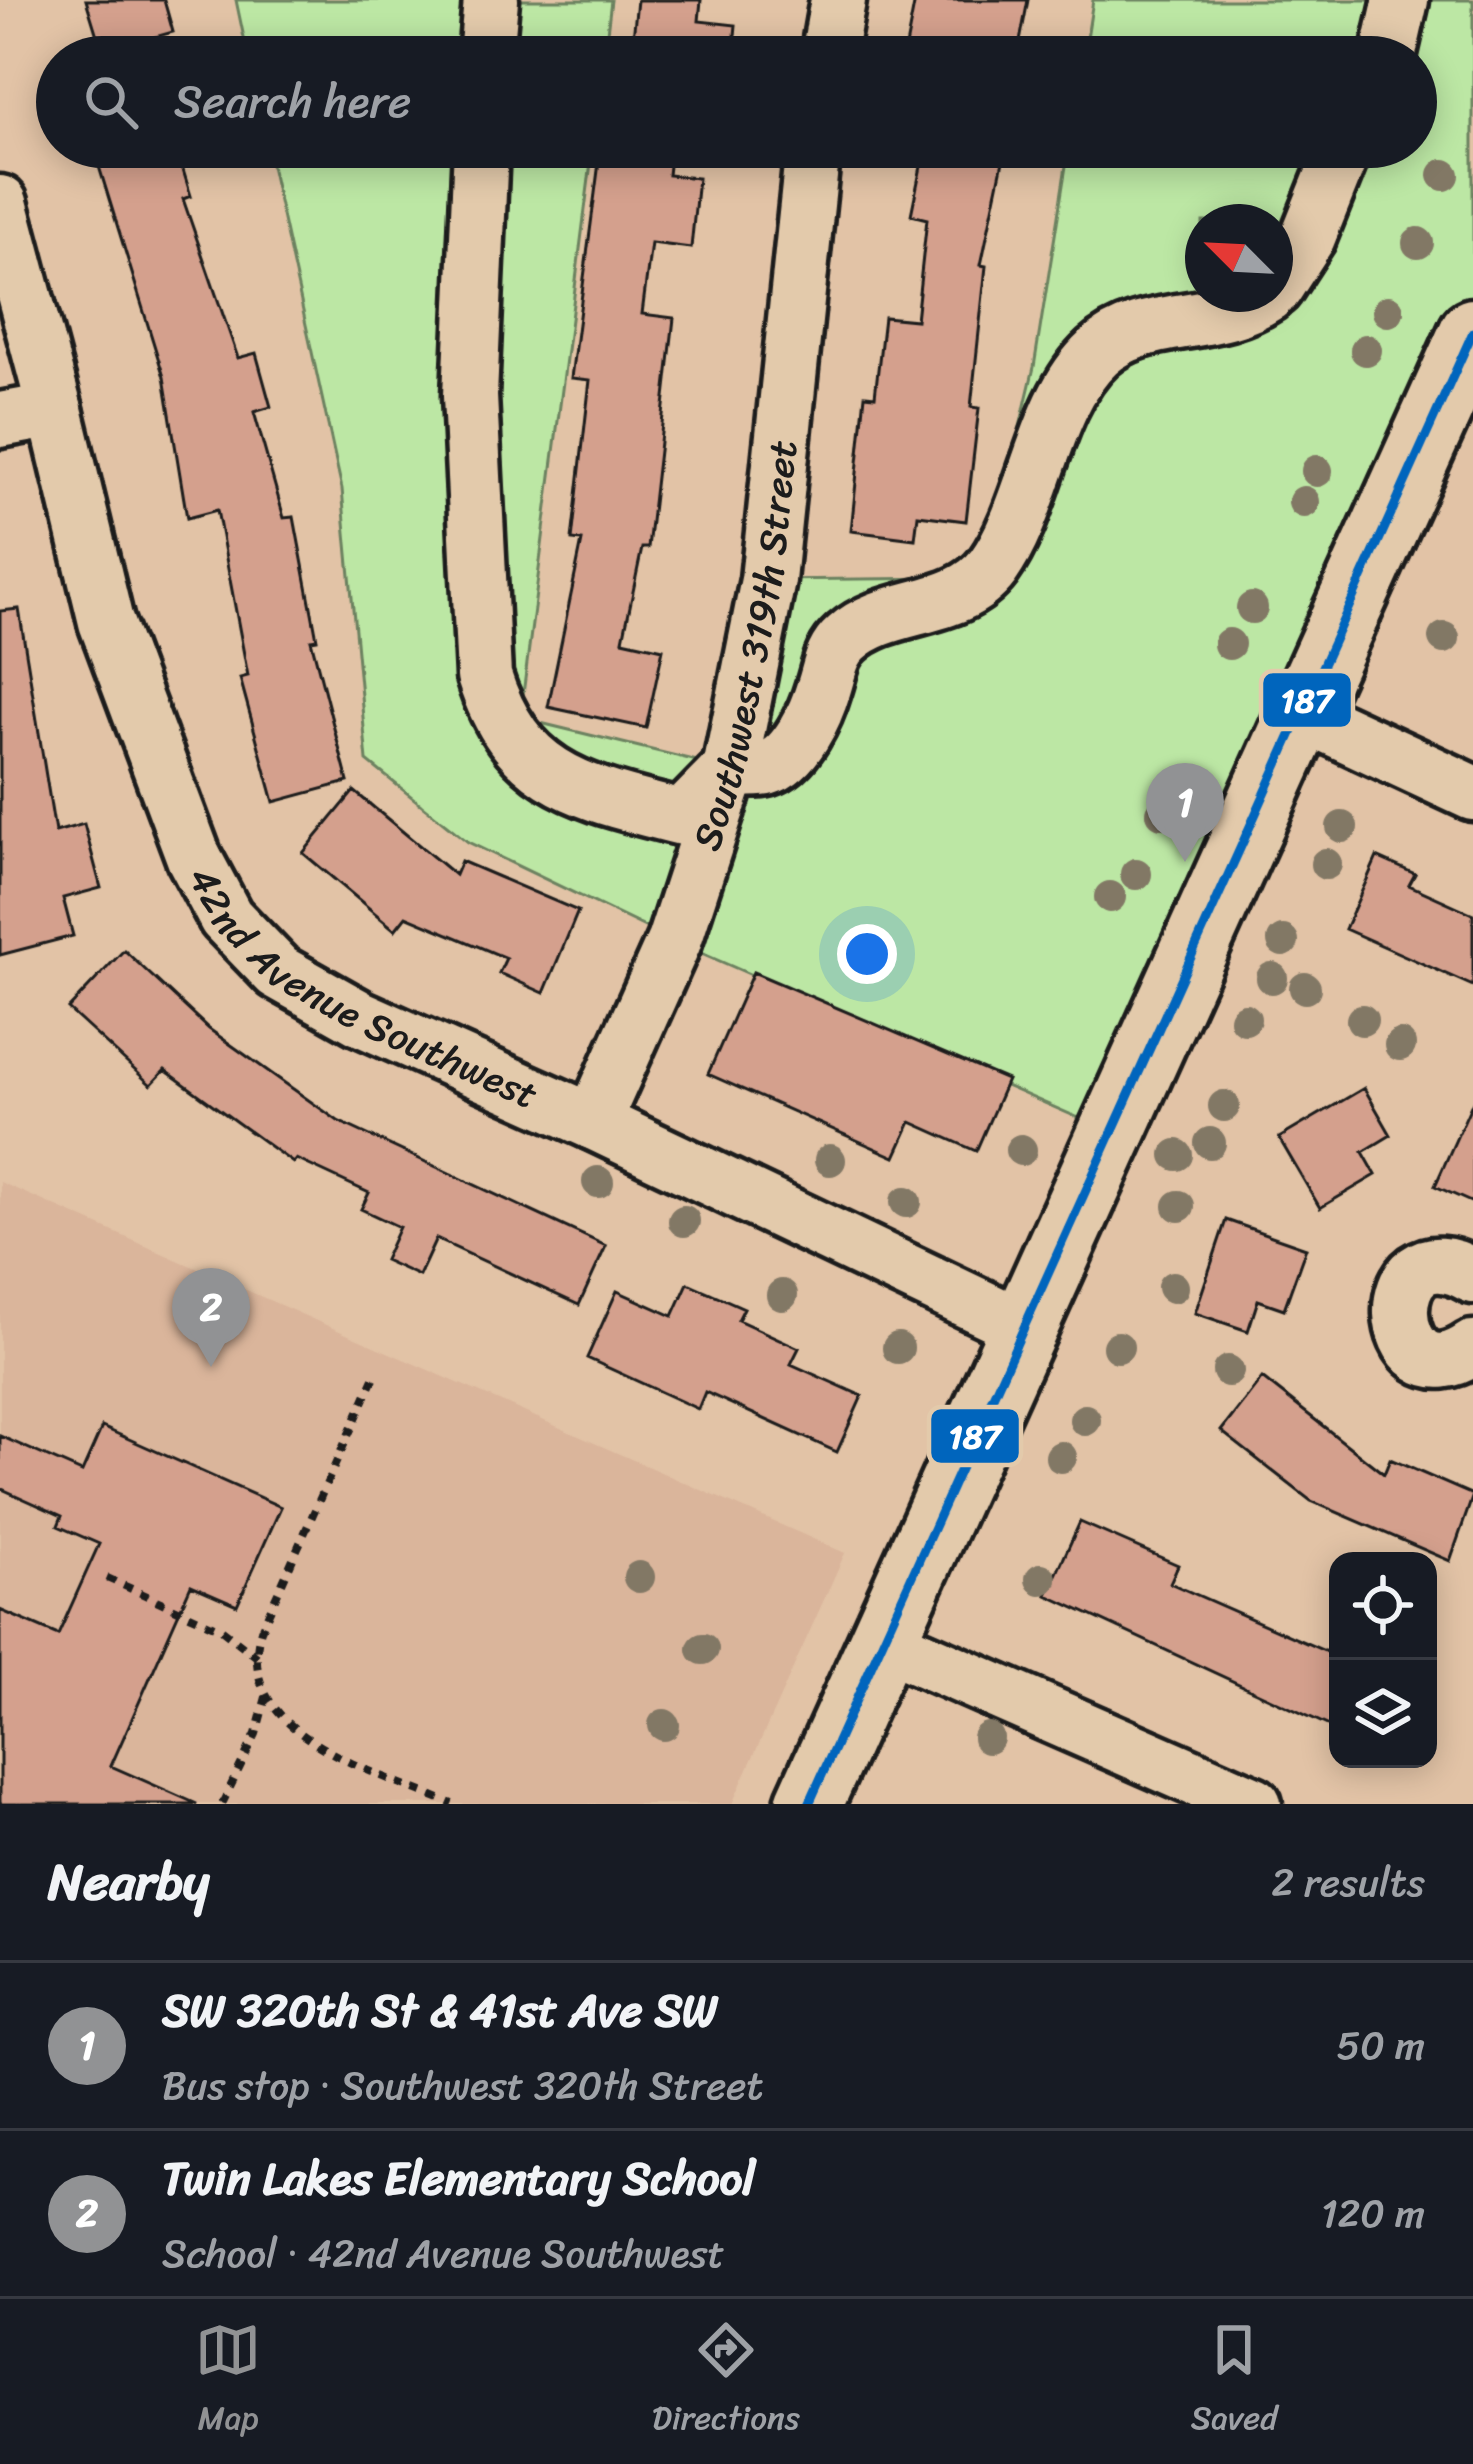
<!DOCTYPE html>
<html lang="en">
<head>
<meta charset="utf-8">
<style>
  :root { --surface:#171b24; --page:#242831; --text:#f1f3f6; --muted:#9ea1a6; --line:#363941; --accent:#919294 }
  body { margin:0; font-family:Sriracha,sans-serif; background:var(--page); color:var(--text) }
  .controls { position:absolute; right:36px; bottom:36px; display:grid; overflow:hidden; border-radius:24px; box-shadow:0 6px 30px #0003 }
  .controls button { width:108px; height:108px; display:grid; place-items:center; padding:0; border:0; border-bottom:3px solid var(--line); background:var(--surface); color:var(--text); font:60px sans-serif }
  .compass { position:absolute; left:1185px; top:204px; width:108px; height:108px; border-radius:50%; background:var(--surface); box-shadow:0 6px 30px #0003; rotate:294deg }
  .you { position:absolute; left:867px; top:954px; width:42px; height:42px; margin:-30px; border:9px solid #fff; border-radius:50%; background:#1a73e8; box-shadow:0 0 0 18px #1a73e833 }
  .badge { display:grid; place-items:center; width:78px; height:78px; border-radius:50%; background:var(--accent); color:#fff; font-size:39px; font-weight:700 }
  .pin { position:absolute; translate:-50% -99px; filter:drop-shadow(0 3px 6px #0008) }
  .pin::after { content:''; position:absolute; top:63px; width:42px; height:36px; background:inherit; clip-path:polygon(0 0,100% 0,50% 100%) }
  .list { margin:0; padding:0; list-style:none }
  h2 { display:flex; justify-content:space-between; align-items:center; height:156px; margin:0; padding:0 48px; font-size:51px }
  h2 small { font-size:39px; font-weight:400; color:var(--muted) }
  .list li { display:grid; grid-template-columns:78px 1fr auto; gap:36px; align-items:center; box-sizing:border-box; height:168px; padding:0 48px; border-top:3px solid var(--line) }
  .list b { display:block; font-size:45px; white-space:nowrap }
  .list p { margin:0; font-size:39px; white-space:nowrap; color:var(--muted) }
  .list em { font-size:39px; font-style:normal; color:var(--muted) }
  .icon { flex:none; width:66px; height:66px; fill:none; stroke:currentColor; stroke-width:2; stroke-linecap:round; stroke-linejoin:round }
  .map { position:relative; flex:none; width:1473px; height:1804px; overflow:hidden }
  .search { position:absolute; background:var(--surface); box-shadow:0 6px 30px #0003; left:36px; right:36px; top:36px; height:132px; display:flex; align-items:center; gap:30px; box-sizing:border-box; padding:0 42px; border-radius:66px; color:var(--muted); font-size:45px }
  .sheet { height:492px; background:var(--surface) }
  nav { display:flex; justify-content:space-around; align-items:center; box-sizing:border-box; height:168px; border-top:3px solid var(--line); background:var(--surface); font-size:33px; color:var(--muted) }
  nav a { display:grid; justify-items:center; gap:6px }
  nav .on { color:var(--accent) }
  .map>svg:first-child { display:block }
</style>
</head>
<body>
<div class="map">
<svg width="1473" height="1804" viewBox="0 0 1473 1804">
  <rect width="100%" height="100%" fill="#e2c3a6"/>
  <filter id="ink" filterUnits="userSpaceOnUse"><feTurbulence type="fractalNoise" baseFrequency=".00833" numOctaves="2"/><feDisplacementMap in="SourceGraphic" scale="24" xChannelSelector="R" yChannelSelector="G"/><feConvolveMatrix kernelMatrix="1 2 1 2 8 2 1 2 1" color-interpolation-filters="sRGB"/></filter>
  <g filter="url(#ink)">
    <path fill="#dab59b" d="M 0,1182 L 845,1553 L 732,1804 L 0,1804 Z"/>
    <path fill="#bce7a4" stroke="#6c8260" stroke-width="3" fill-rule="evenodd" d="M 236,0 L 611,0 L 604,57 L 248,57 Z
      M 1093,0 L 1473,0 L 1473,332 L 1111,1132 L 674,941 L 468,842 L 367,761 L 342,489 L 267,147 L 593,147 L 520,718 L 730,769 L 768,580 L 952,578 L 994,538 L 1034,367 L 1069,147 L 1416,147 L 1416,57 L 1084,57 ZM 1203,222 L 1275,222 L 1275,294 L 1203,294 Z"/>
    <path fill="#d4a08d" stroke="#1c1c1c" stroke-width="3" d="M 86,0 L 164,0 L 173,32 L 102,52 Z
      M 637,0 L 701,0 L 699,21 L 736,25 L 733,57 L 631,57 Z
      M 915,0 L 1028,0 L 1017,57 L 904,57 Z
      M 93,147 L 176,147 L 191,196 L 183,199 L 238,358 L 256,353 L 271,407 L 254,412 L 284,518 L 294,517 L 317,639 L 311,640 L 348,782 L 274,802 L 240,678 L 248,676 L 217,510 L 187,518 L 164,377 Z
      M 601,147 L 671,147 L 668,175 L 698,178 L 691,248 L 651,243 L 642,314 L 674,318 L 648,548 L 642,548 L 623,640 L 663,649 L 646,728 L 548,707 L 582,541 L 572,540 L 590,380 L 571,378 Z
      M 925,147 L 1006,147 L 981,265 L 986,266 L 971,407 L 979,408 L 966,521 L 918,515 L 915,539 L 851,531 L 865,395 L 875,396 L 884,317 L 916,320 L 927,219 L 911,215 Z
      M 19,609 L 55,832 L 84,824 L 101,888 L 63,898 L 73,936 L 0,955 L 0,611 Z
      M 354,791 L 455,875 L 461,861 L 578,911 L 544,993 L 499,973 L 506,958 L 406,916 L 395,930 L 303,853 Z
      M 1377,857 L 1415,874 L 1409,885 L 1473,914 L 1473,986 L 1345,929 Z
      M 124,950 L 209,1029 L 338,1121 L 606,1246 L 579,1305 L 436,1239 L 419,1276 L 384,1260 L 399,1227 L 361,1209 L 369,1193 L 296,1159 L 293,1163 L 165,1070 L 151,1085 L 68,1009 Z
      M 753,972 L 1007,1080 L 976,1151 L 911,1122 L 895,1157 L 708,1074 Z
      M 1364,1088 L 1391,1135 L 1363,1152 L 1376,1175 L 1320,1208 L 1279,1138 Z
      M 1473,1101 L 1473,1203 L 1435,1186 Z
      M 1226,1220 L 1306,1248 L 1284,1309 L 1258,1300 L 1248,1331 L 1195,1313 Z
      M 688,1283 L 744,1308 L 738,1320 L 799,1348 L 791,1364 L 862,1396 L 837,1452 L 705,1392 L 698,1409 L 587,1358 L 617,1291 L 673,1316 Z
      M 1262,1378 L 1384,1474 L 1390,1459 L 1473,1495 L 1450,1561 L 1311,1501 L 1221,1431 Z
      M 102,1427 L 281,1507 L 237,1605 L 191,1585 L 111,1766 L 197,1804 L 0,1804 L 0,1610 L 58,1635 L 99,1544 L 58,1526 L 62,1516 L 0,1488 L 0,1436 L 82,1472 Z
      M 1080,1522 L 1178,1565 L 1170,1583 L 1338,1657 L 1338,1730 L 1047,1595 Z"/>
    <g fill="none" stroke-linecap="round" stroke-linejoin="round">
      <g stroke="#1c1c1c" stroke-width="63">
        <g id="minor">
          <path d="M 486,57 L 491,0"/>
          <path d="M 828,57 L 838,0"/>
          <path d="M 1388,57 L 1401,0"/>
          <path d="M 481,147 L 470,396 L 484,676 C 518,783 584,792 682,818 L 730,769 C 741,769 757,771 767,768 C 796,759 816,714 824,687 C 830,669 831,652 847,638 C 888,601 958,614 993,567 C 1036,508 1043,403 1098,353 C 1145,311 1213,331 1268,294"/>
          <path d="M 0,203 L 55,410"/>
          <path d="M 1275,288 L 1308,237 L 1344,147"/>
          <path id="s1" d="M 0,420 L 55,410 L 106,622 L 194,858 L 226,918 L 278,972 L 360,1018 L 593,1122 L 1023,1327"/>
          <path d="M 1301,713 L 1473,793"/>
          <path id="s2" d="M 593,1122 L 674,941 L 730,769 L 768,580 L 813,147"/>
          <path d="M 1473,1276 C 1372,1217 1382,1411 1473,1348"/>
          <path d="M 882,1641 L 1254,1804"/>
        </g>
      </g>
      <g stroke="#1c1c1c" stroke-width="75">
        <path id="major" d="M 809,1804 L 1473,332"/>
      </g>
      <path stroke="#1c1c1c" stroke-width="8" stroke-dasharray="9 9" stroke-linecap="butt" d="M 374,1378 L 261,1630 C 230,1736 381,1773 452,1804
        M 107,1578 L 221,1629 L 257,1657
        M 222,1804 L 256,1734 L 266,1697"/>
      <use href="#minor" stroke="#e3caab" stroke-width="54"/>
      <use href="#major" stroke="#e3caab" stroke-width="66"/>
      <g stroke="#e3caab" stroke-width="18">
        <path id="bus-1" d="M 809,1804 L 1473,332"/>
      </g>
      <use href="#bus-1" stroke="#0065bd" stroke-width="9"/>
    </g>
    <g fill="#827865">
      <circle cx="1444" cy="175" r="16"/>
      <circle cx="1418" cy="243" r="16"/>
      <circle cx="1388" cy="311" r="16"/>
      <circle cx="1366" cy="350" r="16"/>
      <circle cx="1317" cy="471" r="16"/>
      <circle cx="1304" cy="502" r="16"/>
      <circle cx="1252" cy="608" r="16"/>
      <circle cx="1444" cy="638" r="16"/>
      <circle cx="1229" cy="644" r="16"/>
      <circle cx="1162" cy="813" r="16"/>
      <circle cx="1342" cy="827" r="16"/>
      <circle cx="1326" cy="864" r="16"/>
      <circle cx="1136" cy="874" r="16"/>
      <circle cx="1110" cy="897" r="16"/>
      <circle cx="1283" cy="941" r="16"/>
      <circle cx="1272" cy="978" r="16"/>
      <circle cx="1305" cy="988" r="16"/>
      <circle cx="1245" cy="1019" r="16"/>
      <circle cx="1362" cy="1020" r="16"/>
      <circle cx="1400" cy="1045" r="16"/>
      <circle cx="1224" cy="1106" r="16"/>
      <circle cx="1210" cy="1143" r="16"/>
      <circle cx="1021" cy="1150" r="16"/>
      <circle cx="1177" cy="1155" r="16"/>
      <circle cx="830" cy="1160" r="16"/>
      <circle cx="598" cy="1182" r="16"/>
      <circle cx="906" cy="1202" r="16"/>
      <circle cx="1179" cy="1206" r="16"/>
      <circle cx="684" cy="1221" r="16"/>
      <circle cx="1173" cy="1287" r="16"/>
      <circle cx="782" cy="1295" r="16"/>
      <circle cx="1118" cy="1347" r="16"/>
      <circle cx="898" cy="1348" r="16"/>
      <circle cx="1228" cy="1371" r="16"/>
      <circle cx="1085" cy="1420" r="16"/>
      <circle cx="1061" cy="1457" r="16"/>
      <circle cx="639" cy="1577" r="16"/>
      <circle cx="1041" cy="1579" r="16"/>
      <circle cx="703" cy="1649" r="16"/>
      <circle cx="664" cy="1725" r="16"/>
      <circle cx="988" cy="1738" r="16"/>
    </g>
  </g>
  <g text-anchor="middle" dominant-baseline="central" stroke-width="10" stroke-linejoin="round" paint-order="stroke">
    <g font-size="39" fill="#1c1c1c" stroke="#e3caab">
      <text stroke="none"><textPath href="#s2" startOffset="504">Southwest 319th Street</textPath></text>
      <text stroke="none"><textPath href="#s1" startOffset="747">42nd Avenue Southwest</textPath></text>
    </g>
  </g>
  <g stroke="#e3caab" stroke-width="4.5">
    <rect x="1261" y="671" width="92" height="58" rx="12" fill="#0065bd"/>
    <rect x="929" y="1407" width="92" height="58" rx="12" fill="#0065bd"/>
  </g>
  <g font-size="33" text-anchor="middle" font-weight="bold" fill="#fff">
    <text x="1307" y="712">187</text>
    <text x="975" y="1448">187</text>
  </g>
</svg>
<div class="controls">
<button><svg class="icon" aria-label="locate" viewBox="0 0 24 24"><circle cx="12" cy="12" r="6"/><path d="M12 2v4M12 18v4M2 12h4M18 12h4"/></svg></button>
<button><svg class="icon" aria-label="layers" viewBox="0 0 24 24"><path d="M12 4l9 5-9 5-9-5zM3 14l9 5 9-5"/></svg></button>
</div>
<svg class="compass" viewBox="-18 -18 36 36"><path d="M0-13l5 13h-10z" fill="#e53935"/><path d="M0 13l5-13h-10z" fill="#9ea1a6"/></svg>
<div class="you"></div>
<div class="pin badge" style="left:1185px;top:862px">1</div>
<div class="pin badge" style="left:211px;top:1367px">2</div>
<div class="search"><svg class="icon" aria-label="search" viewBox="0 0 24 24"><circle cx="10" cy="10" r="6"/><path d="M15 15l6 6"/></svg>Search here</div>
</div>
<section class="sheet">
<h2>Nearby<small>2 results</small></h2>
<ul class="list">
<li><span class="badge">1</span><div><b>SW 320th St &amp; 41st Ave SW</b><p>Bus stop · Southwest 320th Street</p></div><em>50 m</em></li>
<li><span class="badge">2</span><div><b>Twin Lakes Elementary School</b><p>School · 42nd Avenue Southwest</p></div><em>120 m</em></li>
</ul>
</section>
<nav>
<a class="on"><svg class="icon" aria-label="map" viewBox="0 0 24 24"><path d="M3 6l6-2 6 2 6-2v14l-6 2-6-2-6 2zM9 4v14M15 6v14"/></svg>Map</a>
<a><svg class="icon" aria-label="directions" viewBox="0 0 24 24"><path d="M12 3l9 9-9 9-9-9zM9 14v-3h6M13 9l2 2-2 2"/></svg>Directions</a>
<a><svg class="icon" aria-label="saved" viewBox="0 0 24 24"><path d="M7 4h10v16l-5-4-5 4z"/></svg>Saved</a>
</nav>
</body>
</html>
